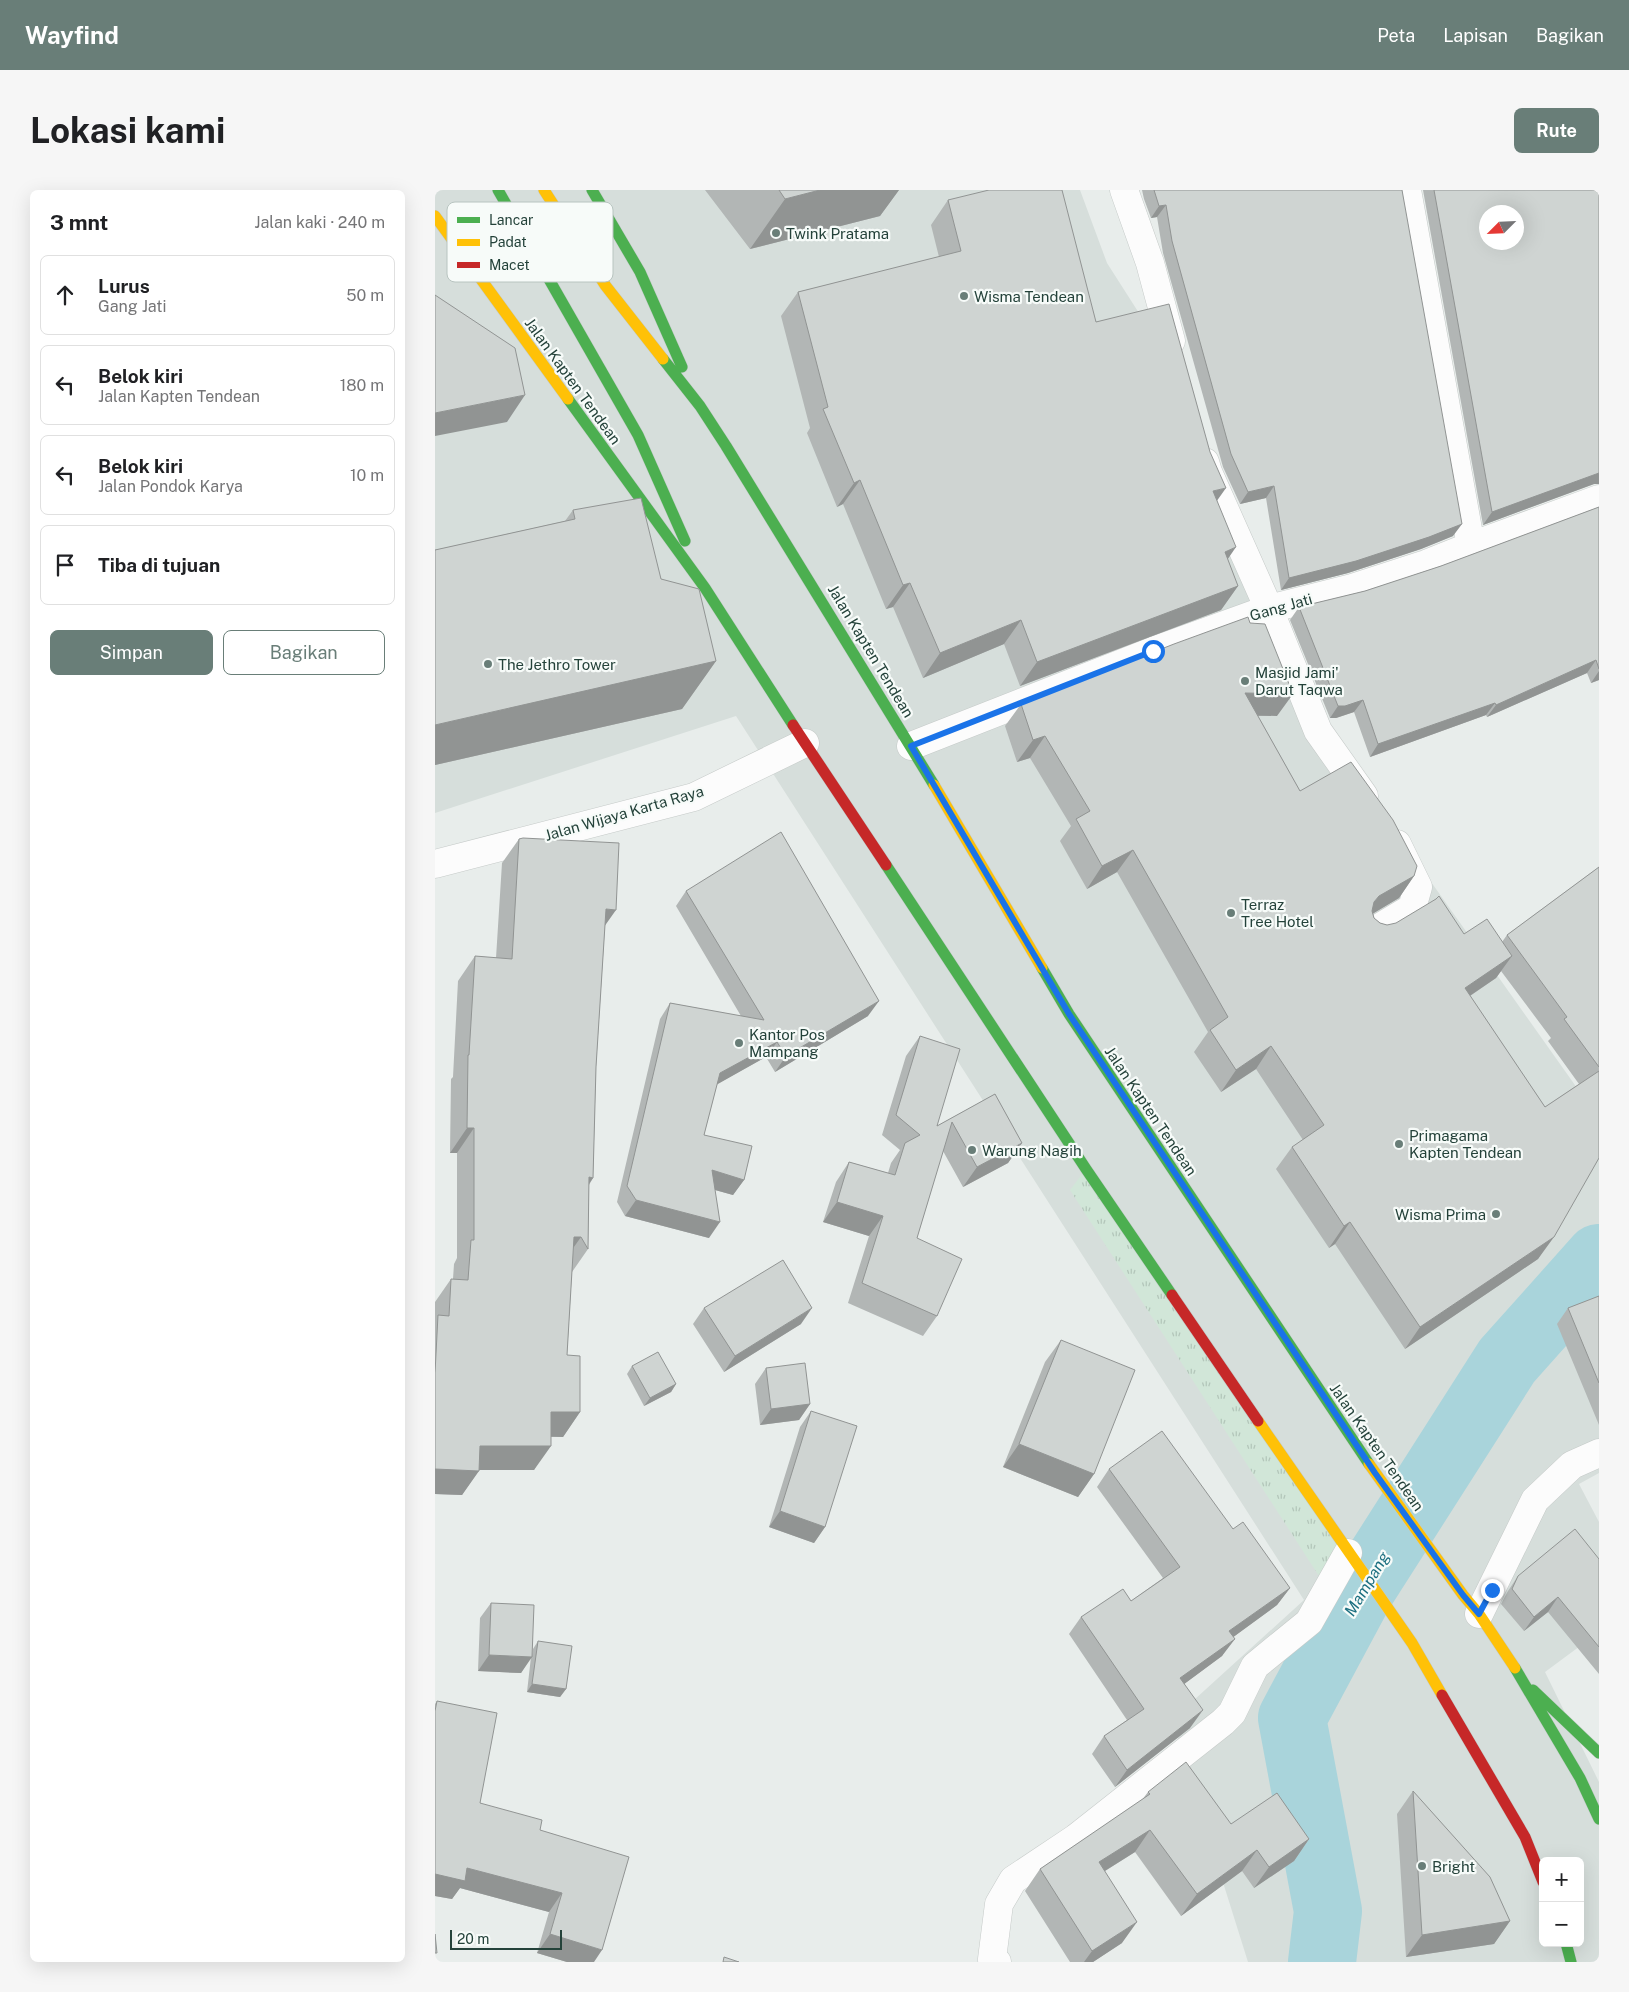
<!DOCTYPE html>
<html lang="id">
<head>
<meta charset="utf-8">
<style>
  :root { --surface:#fff; --page:#f6f6f6; --text:#202124; --muted:#757577; --line:#e0e0e0; --accent:#697e78 }
  body { margin:0; font-family:"Public Sans",sans-serif; background:var(--page); color:var(--text) }
  .controls { position:absolute; right:15px; bottom:15px; display:grid; overflow:hidden; border-radius:8px; box-shadow:0 5px 20px #0002 }
  .controls button { width:45px; height:45px; display:grid; place-items:center; padding:0; border:0; border-bottom:1px solid var(--line); background:var(--surface); color:var(--text); font:25px sans-serif }
  .compass { position:absolute; left:1044px; top:15px; width:45px; height:45px; border-radius:50%; background:var(--surface); box-shadow:0 5px 20px #0002; rotate:246deg }
  .scale { position:absolute; left:15px; bottom:12px; width:112px; box-sizing:border-box; padding-left:5px; border:2px solid #24423a; border-top:0; font-size:14px; line-height:18px; white-space:nowrap; color:#24423a; -webkit-text-stroke:4px #f7fbf9; paint-order:stroke }
  .stop { position:absolute; width:15px; height:15px; margin:-11px; border:4px solid #1a73e8; border-radius:50%; background:#fff }
  .stop.end { background:#1a73e8; border-color:#fff; box-shadow:0 1px 5px #0008 }
  .list { margin:0; padding:0; list-style:none }
  h2 { display:flex; justify-content:space-between; align-items:center; height:65px; margin:0; padding:0 20px; font-size:21px }
  h2 small { font-size:16px; font-weight:400; color:var(--muted) }
  .list li { display:grid; grid-template-columns:32px 1fr auto; gap:15px; align-items:center; box-sizing:border-box; height:80px; margin:0 10px 10px; padding:0 10px; border:1px solid var(--line); border-radius:8px }
  .list b { display:block; font-size:19px; white-space:nowrap }
  .list p { margin:0; font-size:16px; white-space:nowrap; color:var(--muted) }
  .list em { font-size:16px; font-style:normal; color:var(--muted) }
  .actions { display:flex; gap:10px; padding:15px 20px }
  .actions a { flex:1; padding:11px 0; border:1px solid var(--accent); border-radius:8px; text-align:center; font-size:18px; color:var(--accent) }
  .actions .main { background:var(--accent); color:#fff }
  .icon { flex:none; width:28px; height:28px; fill:none; stroke:currentColor; stroke-width:2; stroke-linecap:round; stroke-linejoin:round }
  .map { position:relative; flex:none; width:1164px; height:1772px; overflow:hidden; border-radius:8px }
  header { display:flex; align-items:center; gap:30px; box-sizing:border-box; height:70px; padding:0 25px; background:var(--accent); color:#fff }
  header strong { font-size:24px }
  nav { display:flex; gap:28px; margin-inline-start:auto; font-size:18px }
  .intro { display:flex; align-items:center; justify-content:space-between; box-sizing:border-box; height:120px; padding:0 30px }
  h1 { margin:0; font-size:35px }
  .button { padding:12px 22px; border-radius:8px; background:var(--accent); color:#fff; font-size:18px; font-weight:700 }
  main { display:flex; gap:30px; padding:0 30px }
  aside { flex:1; background:var(--surface); border-radius:8px; box-shadow:0 5px 20px #0002 }
  .map>svg:first-child { display:block }
</style>
</head>
<body>
<header>
<strong>Wayfind</strong>
<nav><a>Peta</a><a>Lapisan</a><a>Bagikan</a></nav>
</header>
<div class="intro"><h1>Lokasi kami</h1><a class="button">Rute</a></div>
<main>
<aside>
<h2>3 mnt<small>Jalan kaki · 240 m</small></h2>
<ul class="list">
<li><svg class="icon" aria-label="ahead" viewBox="0 0 24 24"><path d="M12 20V5M6 11l6-6 6 6"/></svg><div><b>Lurus</b><p>Gang Jati</p></div><em>50 m</em></li>
<li><svg class="icon" aria-label="left" viewBox="0 0 24 24"><path d="M17 20v-9H6M10 6l-5 5 5 5"/></svg><div><b>Belok kiri</b><p>Jalan Kapten Tendean</p></div><em>180 m</em></li>
<li><svg class="icon" aria-label="left" viewBox="0 0 24 24"><path d="M17 20v-9H6M10 6l-5 5 5 5"/></svg><div><b>Belok kiri</b><p>Jalan Pondok Karya</p></div><em>10 m</em></li>
<li><svg class="icon" aria-label="arrive" viewBox="0 0 24 24"><path d="M6 21V4h12l-3 4 3 4H6"/></svg><div><b>Tiba di tujuan</b></div></li>
</ul>
<div class="actions"><a class="main">Simpan</a><a>Bagikan</a></div>
</aside>
<div class="map">
<svg width="1164" height="1772" viewBox="0 0 1164 1772">
  <defs>
    <pattern id="grass-tufts" width="24" height="20" patternUnits="userSpaceOnUse" patternTransform="scale(1.25)"><rect width="24" height="20" fill="#d1e6d8"/><path d="M3 7l-1-3M5 7V3M7 7l1-3M15 17l-1-3M17 17v-4M19 17l1-3" fill="none" stroke="#b3c6ba"/></pattern>
  </defs>
  <rect width="100%" height="100%" fill="#e8edeb"/>
  <path fill="#d6dedb" fill-rule="evenodd" d="M 0,0 L 645,0 L 672,73 L 718,145 L 887,538 L 1164,929 L 1164,1066 L 1154,1091 L 1164,1109 L 1164,1283 L 1144,1294 L 1164,1332 L 1164,1442 L 1110,1482 L 1164,1592 L 1164,1772 L 813,1772 L 737,1530 L 869,1410 L 301,526 L 0,623 ZM 1108,1671 L 1145,1671 L 1145,1753 L 1108,1753 Z"/>
  <path fill="url(#grass-tufts)" d="M 651,979 L 913,1363 L 893,1400 L 635,1000 Z"/>
  <g fill="none" stroke-linecap="round" stroke-linejoin="round">
    <path stroke="#a9d4db" stroke-width="68" d="M 887,1772 L 893,1721 L 857,1528 L 924,1403 L 1072,1171 L 1164,1068"/>
    <g stroke="#c5cac8" stroke-width="29">
      <path id="street" d="M 689,0 L 715,73 L 736,151
        M 972,0 L 1036,356
        M 770,272 L 773,282 L 834,419 L 883,541 L 929,606
        M 476,556 L 718,461 L 834,419 L 917,398 L 991,374 L 1036,356 L 1164,309
        M 0,674 L 259,607 L 370,553
        M 937,742 L 977,718 L 983,697 L 962,654
        M 1044,1424 L 1100,1310 L 1137,1275 L 1164,1263
        M 562,1772 L 557,1769 L 564,1714 L 578,1690 L 641,1648 L 788,1532 L 797,1523 L 820,1476 L 874,1432 L 913,1363"/>
    </g>
    <g stroke="#c3cbc8" stroke-width="12">
      <path id="fast" d="M 63,0 L 203,245 L 250,351
        M 157,0 L 205,82 L 247,177
        M 228,169 L 265,216 L 291,256 L 499,595
        M 133,209 L 270,398 L 358,535
        M 451,675 L 651,979 L 737,1105
        M 607,778 L 634,824 L 934,1274
        M 1080,1478 L 1145,1588 L 1164,1629
        M 1098,1500 L 1164,1563
        M 1131,1753 L 1136,1772"/>
    </g>
    <g stroke="#c3cbc8" stroke-width="12">
      <path id="slow" d="M 109,0 L 170,95 L 228,169
        M 0,26 L 133,209
        M 499,595 L 607,778
        M 823,1231 L 977,1453 L 1007,1505
        M 934,1274 L 1028,1405 L 1044,1424 L 1080,1478"/>
    </g>
    <g stroke="#c3cbc8" stroke-width="12">
      <path id="jam" d="M 358,535 L 451,675
        M 737,1105 L 823,1231
        M 1007,1505 L 1090,1647 L 1108,1692"/>
    </g>
    <use href="#street" stroke="#fcfcfc" stroke-width="28"/>
    <use href="#fast" stroke="#4caf50" stroke-width="11"/>
    <use href="#slow" stroke="#ffc107" stroke-width="11"/>
    <use href="#jam" stroke="#c62828" stroke-width="11"/>
  </g>
  <path fill="#b2b6b5" fill-rule="evenodd" d="M 270,0 L 464,0 L 445,26 L 315,59 Z
    M 707,0 L 967,0 L 1018,346 L 986,359 L 913,383 L 846,400 L 831,308 L 805,314 L 788,277 L 728,63 L 722,27 L 716,28 L 709,9 Z
    M 988,0 L 1164,0 L 1164,294 L 1159,294 L 1048,335 Z
    M 513,10 L 661,132 L 782,310 L 793,370 L 803,396 L 786,420 L 585,496 L 569,454 L 488,488 L 458,417 L 451,419 L 408,314 L 402,317 L 372,243 L 375,238 L 346,126 L 363,102 L 504,67 L 496,35 Z
    M 1164,317 L 1164,490 L 1156,493 L 1152,483 L 1052,527 L 1051,525 L 935,567 L 919,522 L 901,528 L 895,528 L 855,430 L 864,417 L 930,401 L 1006,376 Z
    M 138,320 L 226,389 L 281,471 L 247,519 L 0,575 L 0,360 L 130,331 Z
    M 586,514 L 842,526 L 823,526 L 865,601 L 979,686 L 964,708 L 938,723 L 939,728 L 945,733 L 952,735 L 1029,744 L 1067,752 L 1072,745 L 1164,677 L 1164,968 L 1103,1069 L 970,1159 L 900,1054 L 894,1058 L 841,979 L 857,957 L 868,950 L 821,879 L 786,902 L 759,862 L 773,842 L 682,682 L 652,699 L 625,651 L 636,636 L 595,568 L 582,572 L 570,536 ZM 1066,781 L 1116,848 L 1113,851 L 1144,894 L 1110,917 L 1035,806 L 1061,788 Z
    M 84,649 L 170,736 L 161,877 L 158,988 L 154,995 L 153,1059 L 137,1082 L 132,1165 L 145,1222 L 128,1247 L 116,1247 L 99,1280 L 44,1280 L 27,1305 L 0,1304 L 0,1112 L 16,1089 L 18,1089 L 19,1074 L 22,1068 L 22,963 L 15,963 L 16,889 L 18,887 L 23,791 L 40,766 L 61,768 L 67,673 Z
    M 251,701 L 433,826 L 340,882 L 331,867 L 282,894 L 269,945 L 309,990 L 298,1005 L 280,1000 L 274,1048 L 190,1026 L 182,1012 L 225,829 L 235,813 L 306,826 L 241,716 Z
    M 485,846 L 502,936 L 560,904 L 587,953 L 573,973 L 528,997 L 508,961 L 482,1048 L 502,1126 L 488,1146 L 413,1113 L 434,1046 L 388,1032 L 401,992 L 414,972 L 453,983 L 456,973 L 465,960 L 447,945 L 471,866 Z
    M 1164,1106 L 1164,1235 L 1122,1134 L 1133,1118 Z
    M 269,1118 L 366,1134 L 289,1182 L 258,1134 Z
    M 626,1150 L 659,1284 L 643,1307 L 568,1277 L 610,1172 Z
    M 197,1176 L 241,1194 L 236,1202 L 209,1216 L 192,1184 Z
    M 331,1178 L 375,1214 L 364,1230 L 325,1235 L 320,1194 Z
    M 376,1221 L 390,1337 L 379,1353 L 334,1337 L 365,1237 Z
    M 674,1279 L 798,1339 L 855,1398 L 842,1415 L 798,1447 L 787,1466 L 749,1494 L 755,1538 L 680,1597 L 657,1564 L 669,1546 L 692,1530 L 634,1444 L 646,1427 L 696,1411 L 728,1388 L 662,1297 Z
    M 1164,1369 L 1164,1484 L 1113,1422 L 1089,1441 L 1066,1414 L 1073,1401 L 1083,1386 Z
    M 56,1413 L 97,1465 L 98,1459 L 103,1451 L 131,1499 L 125,1507 L 92,1502 L 96,1467 L 86,1483 L 43,1481 L 45,1428 Z
    M 2,1511 L 45,1613 L 105,1640 L 159,1772 L 132,1772 L 102,1763 L 114,1722 L 25,1698 L 17,1709 L 0,1706 L 0,1514 Z
    M 978,1601 L 1075,1731 L 1059,1754 L 971,1767 L 962,1624 Z
    M 713,1602 L 796,1634 L 874,1649 L 859,1671 L 819,1698 L 807,1681 L 746,1726 L 700,1662 L 670,1681 L 687,1753 L 658,1772 L 635,1772 L 590,1701 L 605,1679 L 707,1610 Z"/>
  <path fill="#919493" d="M 385,0 L 464,0 L 445,26 L 315,59 L 350,9 Z
    M 731,15 L 722,27 L 716,28 L 724,16 Z
    M 90,205 L 72,232 L 0,246 L 0,223 Z
    M 1164,283 L 1164,294 L 1159,294 L 1048,335 L 1057,322 Z
    M 425,290 L 408,314 L 402,317 L 419,293 Z
    M 839,296 L 831,308 L 805,314 L 813,302 Z
    M 791,298 L 774,322 L 778,301 Z
    M 1027,334 L 1018,346 L 986,359 L 913,383 L 846,400 L 854,388 Z
    M 801,357 L 784,382 L 790,362 Z
    M 475,393 L 458,417 L 451,419 L 468,395 Z
    M 803,396 L 786,420 L 585,496 L 602,472 Z
    M 586,430 L 569,454 L 488,488 L 505,463 Z
    M 1161,470 L 1152,483 L 1052,527 L 1061,515 Z
    M 281,471 L 247,519 L 0,575 L 0,535 Z
    M 1164,481 L 1164,490 L 1156,493 Z
    M 810,503 L 858,504 L 842,526 L 795,525 Z
    M 928,510 L 919,522 L 901,528 L 895,528 L 903,516 Z
    M 1060,513 L 1051,525 L 935,567 L 943,554 Z
    M 610,546 L 595,568 L 582,572 L 598,550 Z
    M 698,660 L 682,682 L 652,699 L 667,676 Z
    M 979,686 L 964,708 L 929,729 L 939,712 L 944,706 Z
    M 171,719 L 181,720 L 164,744 Z
    M 1077,766 L 1061,788 L 1014,820 L 1030,798 Z
    M 444,811 L 433,826 L 340,882 L 351,866 Z
    M 342,852 L 331,867 L 274,899 L 285,883 Z
    M 836,856 L 821,879 L 786,902 L 801,880 Z
    M 32,938 L 39,938 L 22,963 L 15,963 Z
    M 587,953 L 573,973 L 528,997 L 542,977 Z
    M 277,980 L 309,990 L 298,1005 L 266,996 Z
    M 154,987 L 158,988 L 141,1013 Z
    M 201,1010 L 285,1032 L 274,1048 L 190,1026 Z
    M 402,1012 L 448,1026 L 434,1046 L 388,1032 Z
    M 915,1032 L 900,1054 L 894,1058 L 909,1036 Z
    M 139,1047 L 146,1047 L 129,1071 Z
    M 1119,1047 L 1103,1069 L 970,1159 L 985,1137 Z
    M 377,1118 L 366,1134 L 289,1182 L 300,1166 Z
    M 241,1194 L 236,1202 L 209,1216 L 215,1208 Z
    M 375,1214 L 364,1230 L 325,1235 L 336,1219 Z
    M 116,1222 L 145,1222 L 128,1247 L 99,1246 Z
    M 584,1254 L 659,1284 L 643,1307 L 568,1277 Z
    M 45,1256 L 116,1256 L 99,1280 L 29,1280 L 44,1281 L 27,1305 L 0,1304 L 0,1279 Z
    M 345,1321 L 390,1337 L 379,1353 L 334,1337 Z
    M 855,1398 L 842,1415 L 782,1459 L 794,1441 Z
    M 1123,1407 L 1113,1422 L 1089,1441 L 1099,1427 Z
    M 800,1449 L 787,1466 L 733,1506 L 745,1488 Z
    M 54,1465 L 97,1467 L 86,1483 L 43,1481 Z
    M 97,1494 L 131,1499 L 125,1507 L 92,1502 Z
    M 768,1520 L 755,1538 L 680,1597 L 692,1580 Z
    M 715,1640 L 700,1662 L 649,1694 L 664,1672 Z
    M 874,1649 L 859,1671 L 819,1698 L 834,1677 Z
    M 822,1660 L 807,1681 L 746,1726 L 762,1704 Z
    M 32,1678 L 127,1703 L 114,1722 L 25,1698 L 17,1709 L 0,1706 L 0,1684 Z
    M 1075,1731 L 1059,1754 L 971,1767 L 987,1745 Z
    M 702,1732 L 687,1753 L 658,1772 L 649,1772 L 657,1761 Z
    M 115,1744 L 167,1760 L 159,1772 L 132,1772 L 102,1763 Z"/>
  <path fill="#cfd4d2" stroke="#919493" fill-rule="evenodd" d="M 344,0 L 385,0 L 350,9 Z
    M 554,0 L 627,0 L 661,132 L 734,114 L 775,262 L 791,298 L 778,301 L 801,357 L 790,362 L 803,396 L 602,472 L 586,430 L 505,463 L 475,393 L 468,395 L 425,290 L 419,293 L 388,219 L 393,217 L 363,102 L 526,61 L 513,10 Z
    M 719,0 L 967,0 L 1027,334 L 994,347 L 921,371 L 854,388 L 839,296 L 813,302 L 796,264 L 737,51 L 731,15 L 724,16 Z
    M 999,0 L 1164,0 L 1164,283 L 1057,322 ZM 1052,22 L 1082,22 L 1082,52 L 1052,52 Z
    M 0,105 L 80,158 L 90,205 L 0,223 Z
    M 206,308 L 226,389 L 264,399 L 281,471 L 0,535 L 0,360 L 140,329 L 138,320 Z
    M 1164,317 L 1164,479 L 1161,470 L 1061,515 L 1060,513 L 943,554 L 928,510 L 910,516 L 903,516 L 864,417 L 930,401 L 1006,376 Z
    M 813,427 L 815,433 L 830,434 L 858,504 L 810,503 L 865,601 L 916,572 L 958,630 L 982,676 L 979,686 L 944,706 L 939,712 L 937,721 L 939,728 L 945,733 L 952,735 L 961,733 L 1001,709 L 1004,706 L 1029,744 L 1052,729 L 1077,766 L 1030,798 L 1110,917 L 1164,881 L 1164,968 L 1119,1047 L 985,1137 L 915,1032 L 909,1036 L 857,957 L 889,935 L 836,856 L 801,880 L 775,840 L 793,827 L 698,660 L 667,676 L 641,629 L 655,621 L 610,546 L 598,550 L 586,514 L 739,454 Z
    M 346,642 L 444,811 L 351,866 L 342,852 L 285,883 L 269,945 L 317,956 L 309,990 L 277,980 L 285,1032 L 201,1010 L 192,996 L 235,813 L 329,830 L 251,701 Z
    M 88,648 L 184,653 L 181,720 L 171,719 L 161,877 L 158,988 L 154,987 L 153,1059 L 146,1047 L 139,1047 L 132,1165 L 145,1166 L 145,1222 L 116,1222 L 116,1256 L 45,1256 L 44,1281 L 0,1279 L 0,1183 L 3,1125 L 14,1126 L 16,1089 L 33,1090 L 36,1050 L 39,1050 L 39,938 L 32,938 L 33,865 L 34,865 L 40,766 L 77,769 L 84,649 Z
    M 1164,677 L 1164,877 L 1129,829 L 1132,827 L 1072,745 Z
    M 485,846 L 525,859 L 502,936 L 560,904 L 587,953 L 542,977 L 517,932 L 482,1048 L 527,1069 L 502,1126 L 427,1093 L 448,1026 L 402,1012 L 414,972 L 460,985 L 470,953 L 485,945 L 461,925 Z
    M 348,1070 L 377,1118 L 300,1166 L 269,1118 Z
    M 1164,1106 L 1164,1193 L 1133,1118 Z
    M 626,1150 L 700,1180 L 659,1284 L 584,1254 Z
    M 223,1162 L 241,1194 L 215,1208 L 197,1176 Z
    M 370,1173 L 375,1214 L 336,1219 L 331,1178 Z
    M 376,1221 L 422,1236 L 390,1337 L 345,1321 Z
    M 727,1241 L 798,1339 L 808,1332 L 855,1398 L 794,1441 L 800,1449 L 745,1488 L 768,1520 L 692,1580 L 669,1546 L 709,1519 L 646,1427 L 688,1399 L 696,1411 L 745,1377 L 674,1279 Z
    M 1140,1339 L 1164,1369 L 1164,1457 L 1123,1407 L 1099,1427 L 1077,1399 L 1083,1386 Z
    M 56,1413 L 99,1415 L 97,1467 L 54,1465 Z
    M 103,1451 L 137,1456 L 131,1499 L 97,1494 Z
    M 2,1511 L 62,1523 L 45,1613 L 107,1630 L 105,1640 L 194,1667 L 167,1760 L 115,1744 L 127,1703 L 32,1678 L 30,1691 L 0,1684 L 0,1521 Z
    M 751,1572 L 796,1634 L 842,1603 L 874,1649 L 834,1677 L 822,1660 L 762,1704 L 715,1640 L 664,1672 L 702,1732 L 657,1761 L 605,1679 L 715,1604 L 713,1602 Z
    M 978,1601 L 1055,1687 L 1075,1731 L 987,1745 Z
    M 0,1744 L 2,1763 L 0,1763 Z
    M 289,1767 L 304,1772 L 288,1772 Z"/>
  <g fill="none" stroke-linecap="round" stroke-linejoin="round">
    <path stroke="#1a73e8" stroke-width="6" d="M 718,461 L 476,556 L 634,824 L 940,1283 L 1028,1405 L 1044,1424 L 1057,1400"/>
  </g>
  <g fill="#697e78" stroke="#f7fbf9" stroke-width="2">
    <circle cx="341" cy="43" r="5"/>
    <circle cx="529" cy="106" r="5"/>
    <circle cx="53" cy="474" r="5"/>
    <circle cx="810" cy="491" r="5"/>
    <circle cx="796" cy="723" r="5"/>
    <circle cx="304" cy="853" r="5"/>
    <circle cx="964" cy="954" r="5"/>
    <circle cx="537" cy="960" r="5"/>
    <circle cx="1061" cy="1024" r="5"/>
    <circle cx="987" cy="1676" r="5"/>
  </g>
  <g text-anchor="middle" dominant-baseline="central" stroke-width="4.5" stroke-linejoin="round" paint-order="stroke">
    <g font-size="15" fill="#24423a" stroke="#f7fbf9" text-anchor="start">
      <text x="351" y="43">Twink Pratama</text>
      <text x="539" y="106">Wisma Tendean</text>
      <text x="63" y="474">The Jethro Tower</text>
      <text x="820" y="482">Masjid Jami'<tspan x="820" dy="17">Darut Taqwa</tspan></text>
      <text x="806" y="714">Terraz<tspan x="806" dy="17">Tree Hotel</tspan></text>
      <text x="314" y="844">Kantor Pos<tspan x="314" dy="17">Mampang</tspan></text>
      <text x="974" y="945">Primagama<tspan x="974" dy="17">Kapten Tendean</tspan></text>
      <text x="547" y="960">Warung Nagih</text>
      <text x="1051" y="1024" text-anchor="end">Wisma Prima</text>
      <text x="997" y="1676">Bright</text>
    </g>
    <g font-size="15" fill="#24423a" stroke="#f7fbf9">
      <text transform="translate(138 191) rotate(54)">Jalan Kapten Tendean</text>
      <text transform="translate(846 417) rotate(-16)">Gang Jati</text>
      <text transform="translate(436 461) rotate(59)">Jalan Kapten Tendean</text>
      <text transform="translate(189 623) rotate(-16)">Jalan Wijaya Karta Raya</text>
      <text transform="translate(716 921) rotate(56)">Jalan Kapten Tendean</text>
      <text transform="translate(942 1257) rotate(55)">Jalan Kapten Tendean</text>
    </g>
    <g font-size="16" font-style="italic" fill="#1c6f80" stroke="#f7fbf9">
      <text transform="translate(932 1394) rotate(-59)">Mampang</text>
    </g>
  </g>
  <rect x="12" y="12" width="166" height="80" rx="8" fill="#f7fbf9" stroke="#b8c4c0" stroke-width="1"/>
  <rect x="22" y="27" width="23" height="6" fill="#4caf50"/>
  <rect x="22" y="49" width="23" height="7" fill="#ffc107"/>
  <rect x="22" y="72" width="23" height="6" fill="#c62828"/>
  <g font-size="14" fill="#24423a">
    <text x="54" y="35">Lancar</text>
    <text x="54" y="57">Padat</text>
    <text x="54" y="80">Macet</text>
  </g>
</svg>
<div class="controls">
<button>+</button>
<button>−</button>
</div>
<svg class="compass" viewBox="-18 -18 36 36"><path d="M0-13l5 13h-10z" fill="#e53935"/><path d="M0 13l5-13h-10z" fill="#757577"/></svg>
<div class="scale">20 m</div>
<div class="stop" style="left:718px;top:461px"></div>
<div class="stop end" style="left:1057px;top:1400px"></div>
</div>
</main>
</body>
</html>
